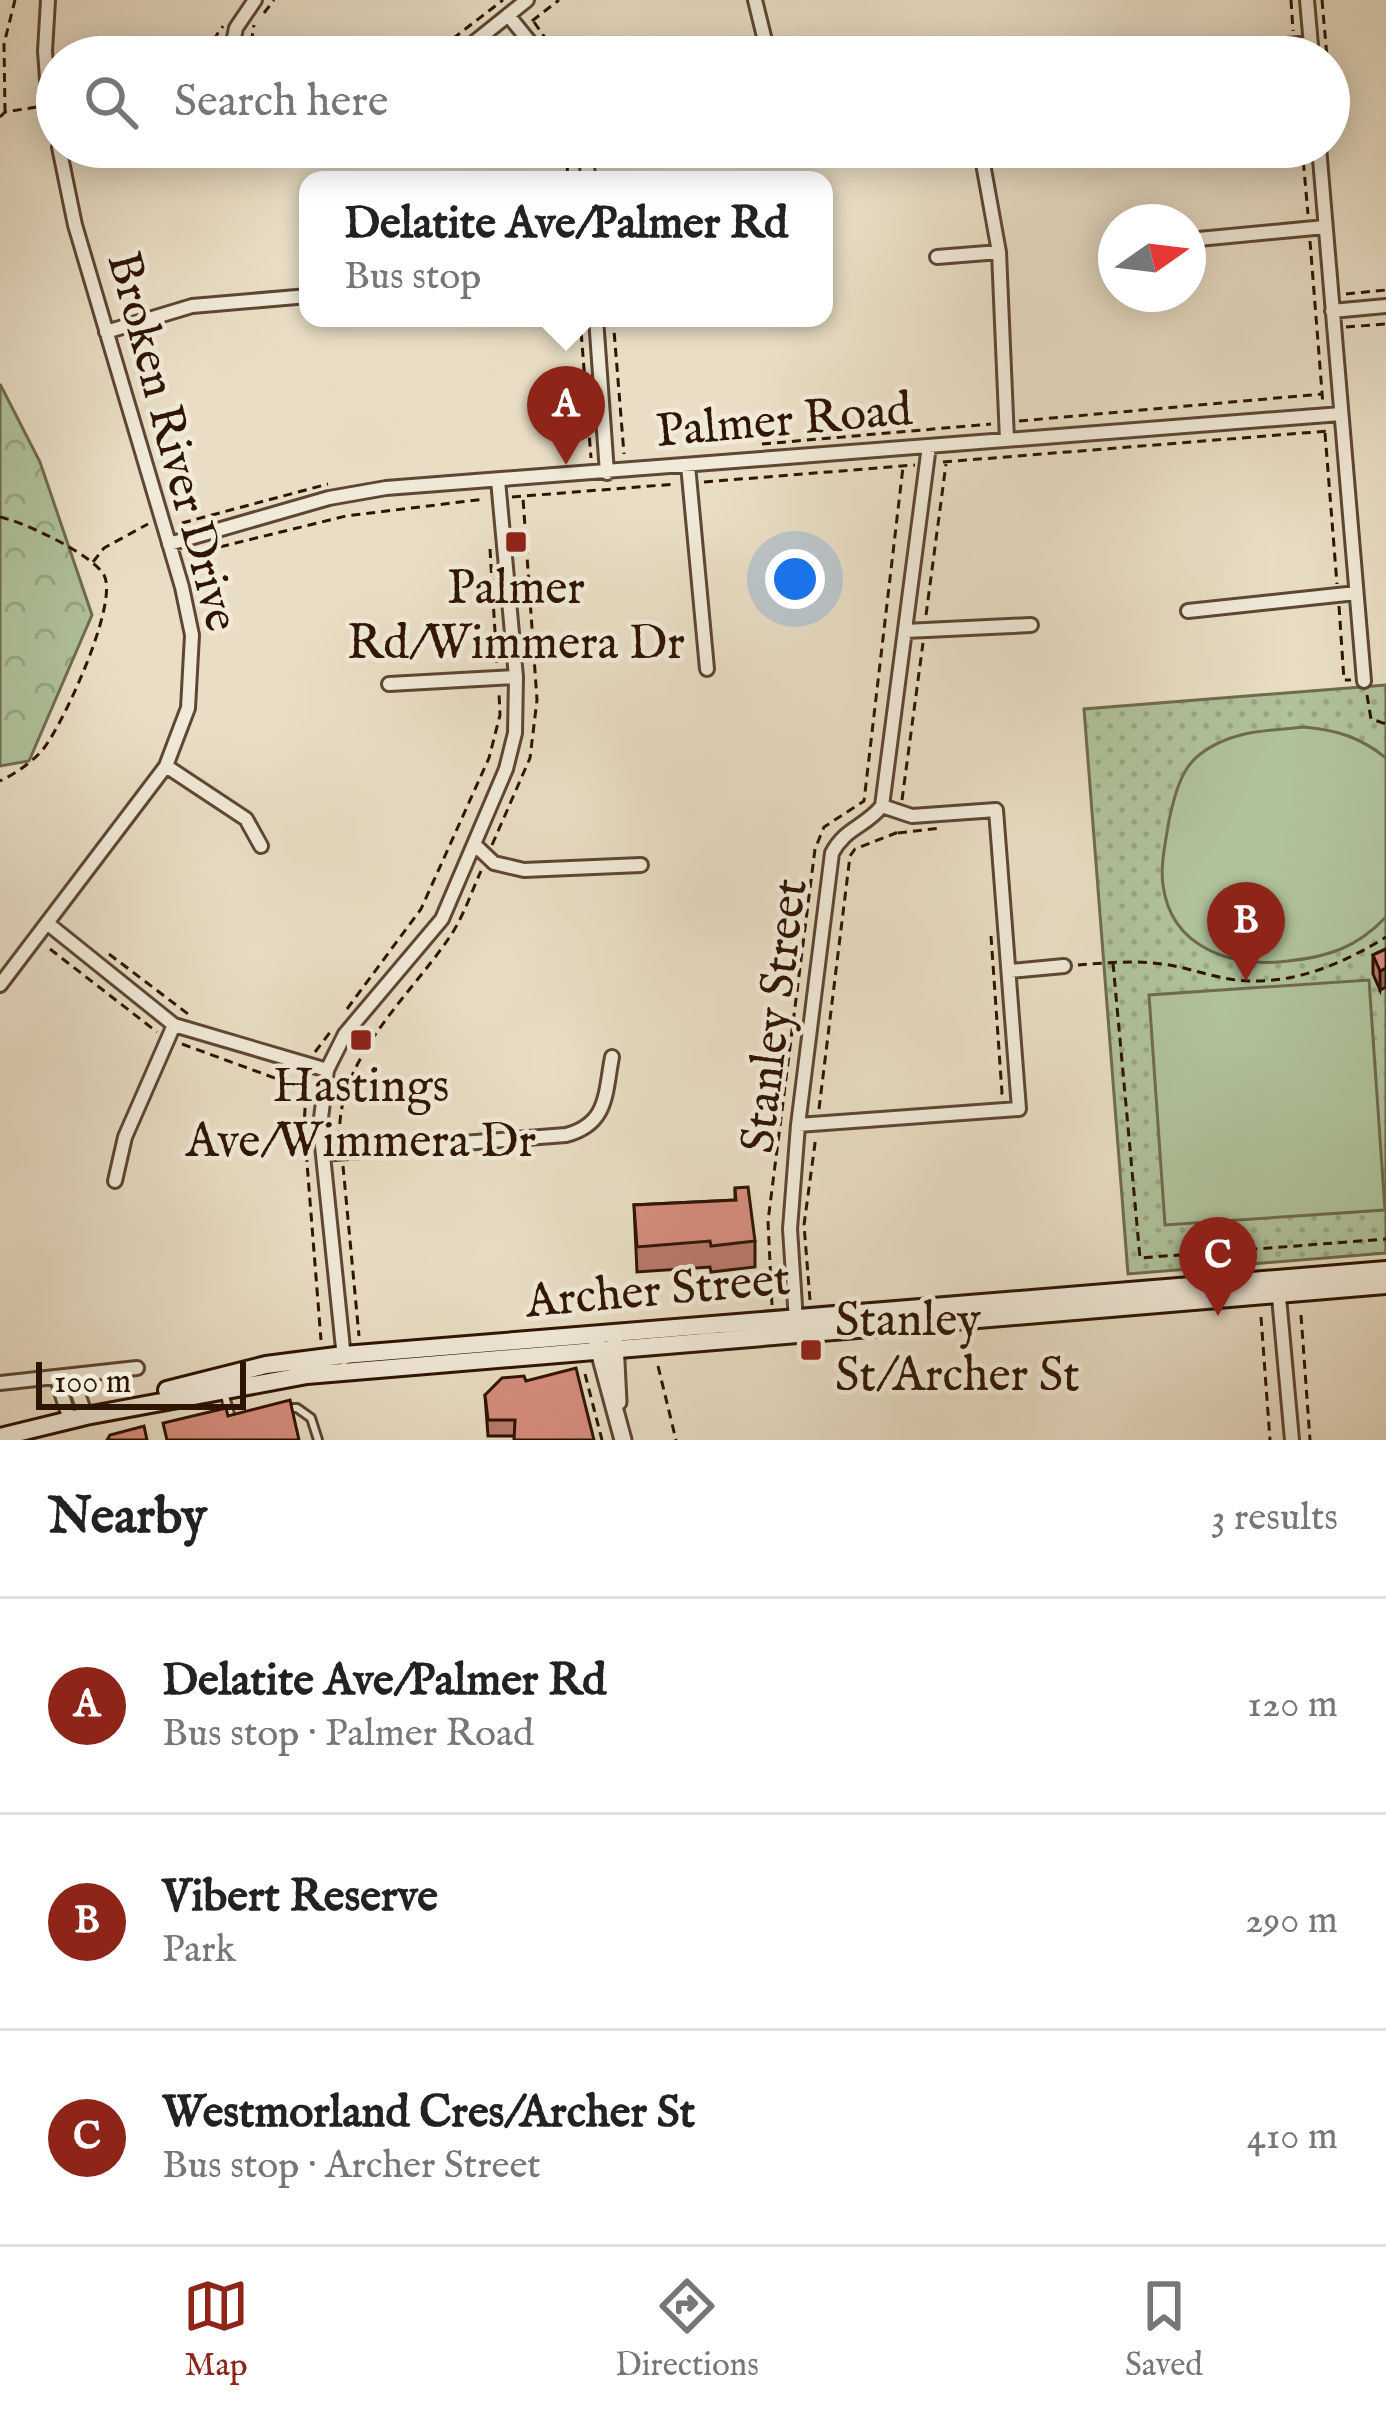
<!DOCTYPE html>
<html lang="en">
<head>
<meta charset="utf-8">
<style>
  :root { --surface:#fff; --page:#f6f6f6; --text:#222; --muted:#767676; --line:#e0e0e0; --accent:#8f2418 }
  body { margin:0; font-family:"IM FELL English",serif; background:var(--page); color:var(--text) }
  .compass { position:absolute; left:1098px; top:204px; width:108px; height:108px; border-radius:50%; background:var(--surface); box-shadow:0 6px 30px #0003; rotate:76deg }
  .scale { position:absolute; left:36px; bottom:30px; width:210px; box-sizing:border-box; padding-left:12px; border:6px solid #2e1402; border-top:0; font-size:33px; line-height:42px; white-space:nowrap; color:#2e1402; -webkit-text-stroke:9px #f1ead9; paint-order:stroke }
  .you { position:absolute; left:795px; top:579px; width:42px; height:42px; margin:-30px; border:9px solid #fff; border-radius:50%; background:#1a73e8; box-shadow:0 0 0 18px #1a73e833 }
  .badge { display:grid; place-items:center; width:78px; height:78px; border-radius:50%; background:var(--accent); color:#fff; font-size:39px; font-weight:700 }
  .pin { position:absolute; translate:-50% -99px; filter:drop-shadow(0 3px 6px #0008) }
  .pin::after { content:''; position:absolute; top:63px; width:42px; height:36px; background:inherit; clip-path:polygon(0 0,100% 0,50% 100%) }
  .popup { position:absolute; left:299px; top:171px; width:534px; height:156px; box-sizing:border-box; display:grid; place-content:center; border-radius:24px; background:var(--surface); filter:drop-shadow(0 3px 9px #0005); font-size:39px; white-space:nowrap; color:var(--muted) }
  .popup b { font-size:45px; color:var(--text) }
  .popup::after { content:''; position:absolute; left:50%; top:100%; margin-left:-24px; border:24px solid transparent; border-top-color:var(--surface) }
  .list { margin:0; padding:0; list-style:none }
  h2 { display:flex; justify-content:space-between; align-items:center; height:156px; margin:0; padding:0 48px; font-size:51px }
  h2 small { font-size:39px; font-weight:400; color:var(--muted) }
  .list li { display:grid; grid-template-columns:78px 1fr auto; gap:36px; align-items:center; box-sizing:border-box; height:216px; padding:0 48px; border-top:3px solid var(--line) }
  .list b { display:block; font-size:45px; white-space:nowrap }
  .list p { margin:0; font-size:39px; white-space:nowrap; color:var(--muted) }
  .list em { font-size:39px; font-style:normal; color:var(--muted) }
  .icon { flex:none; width:66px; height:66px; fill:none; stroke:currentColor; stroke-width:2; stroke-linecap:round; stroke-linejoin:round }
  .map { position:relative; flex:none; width:1386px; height:1440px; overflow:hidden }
  .search { position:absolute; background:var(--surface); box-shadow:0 6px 30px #0003; left:36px; right:36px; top:36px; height:132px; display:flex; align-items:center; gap:30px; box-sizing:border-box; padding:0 42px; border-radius:66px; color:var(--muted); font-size:45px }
  .sheet { height:804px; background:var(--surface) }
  nav { display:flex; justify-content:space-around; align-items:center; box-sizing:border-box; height:168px; border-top:3px solid var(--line); background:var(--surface); font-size:33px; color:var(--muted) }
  nav a { display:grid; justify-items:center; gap:6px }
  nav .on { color:var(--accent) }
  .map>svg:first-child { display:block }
</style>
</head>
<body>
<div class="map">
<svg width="1386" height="1440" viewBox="0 0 1386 1440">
  <defs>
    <pattern id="grass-dots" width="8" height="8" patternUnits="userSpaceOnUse" patternTransform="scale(3)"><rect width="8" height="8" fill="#b0c29a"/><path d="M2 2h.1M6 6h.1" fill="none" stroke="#98a683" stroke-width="1.8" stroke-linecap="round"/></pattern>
    <pattern id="forest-crowns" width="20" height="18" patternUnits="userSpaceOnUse" patternTransform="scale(3)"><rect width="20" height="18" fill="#b0c29a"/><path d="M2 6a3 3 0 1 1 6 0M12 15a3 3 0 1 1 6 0" fill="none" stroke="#98a683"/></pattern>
  </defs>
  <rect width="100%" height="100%" fill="#e9dec5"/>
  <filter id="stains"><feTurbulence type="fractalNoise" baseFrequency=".00167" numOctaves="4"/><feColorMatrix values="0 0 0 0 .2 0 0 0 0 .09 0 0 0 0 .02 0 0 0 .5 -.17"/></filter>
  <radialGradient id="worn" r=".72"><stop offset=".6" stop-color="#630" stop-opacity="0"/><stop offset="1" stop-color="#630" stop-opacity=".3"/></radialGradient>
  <path fill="url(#grass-dots)" stroke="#6f6b4e" stroke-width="3" d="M 1386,685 L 1386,1253 L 1128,1274 L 1084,709 Z"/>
  <path fill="url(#forest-crowns)" stroke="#6f6b4e" stroke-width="3" d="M 0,384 L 40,462 L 92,615 L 29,761 L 0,766 Z"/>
  <path fill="#b0c29a" stroke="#6f6b4e" stroke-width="3" d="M 1304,727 C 1337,730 1360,737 1386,758 L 1386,917 C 1357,947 1329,957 1288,961 C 1232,968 1171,948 1163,885 C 1160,864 1166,841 1169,820 C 1174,798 1180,770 1199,755 C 1230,730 1267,731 1304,727 Z
    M 1369,980 L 1385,1210 L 1165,1225 L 1149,995 Z"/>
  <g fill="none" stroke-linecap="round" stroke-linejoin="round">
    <g stroke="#5d4633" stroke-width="12">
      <path id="service" d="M 224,1392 L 231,1418
        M 286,1408 L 297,1408 L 311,1418 L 318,1440"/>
    </g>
    <g stroke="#5d4633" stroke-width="18">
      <path id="minor" d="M 48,0 L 45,51 L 49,106 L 57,134
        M 755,0 L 769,57
        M 1307,0 L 1312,57
        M 508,15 L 542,57
        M 230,57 L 236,28 L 255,0
        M 456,57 L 527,0
        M 1142,57 L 1311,43
        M 586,147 L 588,180
        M 980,147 L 999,252 L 1007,440
        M 1319,147 L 1364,681
        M 1188,240 L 1325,227
        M 937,257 L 999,252
        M 1332,311 L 1386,306
        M 596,318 L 607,473
        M 106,332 L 192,306 L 308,296
        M 688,465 L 707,669
        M 169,544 L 329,498 L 386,488 L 1341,414
        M 1188,611 L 1356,593
        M 905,631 L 1031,625
        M 389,684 L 516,677
        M 166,766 L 246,819 L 261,846
        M 474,844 L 494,863 L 524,870 L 641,865
        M 47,923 L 174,1025 L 327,1070
        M 1010,971 L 1064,966
        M 0,985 L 166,766 L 188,708 L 192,635 L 182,587 L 75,225 L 59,147
        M 798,1125 L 1019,1109 L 996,810 L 912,816 L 882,806
        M 323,1154 L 566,1135 C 608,1124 605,1094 612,1057
        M 115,1181 L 125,1137 L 174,1025
        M 1278,1286 L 1292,1440
        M 796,1321 L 790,1229 L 798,1125 L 832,853 C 845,828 865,827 882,806 L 929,446
        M 344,1358 L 320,1126 L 327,1070 L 345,1034 L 442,919 L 506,769 L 515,733 L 516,677 L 498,480
        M 72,1377 L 86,1416
        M 57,1379 L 70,1420
        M 0,1383 L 137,1368"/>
    </g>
    <g stroke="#5d4633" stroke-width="21">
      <path id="tertiary" d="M 596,1340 L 623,1440
        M 615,1342 L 618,1402"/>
    </g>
    <g stroke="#2e1402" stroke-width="22">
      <path id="secondary" d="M 167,1390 L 266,1365 L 344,1355 L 1386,1270
        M 0,1437 L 86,1416 L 307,1375 L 1386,1285"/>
    </g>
    <path stroke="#2e1402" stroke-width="3" stroke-dasharray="9 6" stroke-linecap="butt" d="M 1291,0 L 1293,31
      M 1322,0 L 1327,57
      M 264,13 L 274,0
      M 532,21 L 559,0
      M 534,22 L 546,39
      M 507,41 L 521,57
      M 216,56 L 216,36 L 223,26
      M 249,57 L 254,25
      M 429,57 L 503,0
      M 487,57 L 510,38
      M 1329,90 L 1333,142
      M 5,112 L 4,44 L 15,0
      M 0,117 L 5,112 L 37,107
      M 566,147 L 568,180
      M 1302,147 L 1308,214
      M 1310,241 L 1323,405
      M 1346,294 L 1386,290
      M 580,318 L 591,458
      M 613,318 L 624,454
      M 1346,327 L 1386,324
      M 1019,421 L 1322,394
      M 1325,433 L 1337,584
      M 762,444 L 991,424
      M 943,462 L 1328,431
      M 704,482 L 915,465
      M 512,497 L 676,484
      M 0,517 C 24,522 92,554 104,575 C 119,603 64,722 44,748 C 34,761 15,774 0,781
      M 182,523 L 328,484
      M 490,549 L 497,665
      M 191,554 L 346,516 L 485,499
      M 93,562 L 104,548 L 148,524
      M 1339,606 L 1344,680 L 1351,680
      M 926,615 L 946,464
      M 1367,695 L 1371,719 L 1386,724
      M 902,800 L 923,643
      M 898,833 L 942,828
      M 492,845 L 530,758 L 537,700 L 523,498
      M 991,936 L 1002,1093 L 996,1097
      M 50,949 L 157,1032
      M 109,954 L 192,1017
      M 1113,963 L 1140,1258 L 1386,1239
      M 1078,965 C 1105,963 1134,960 1162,964 C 1187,967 1211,977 1236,980 C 1291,986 1341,965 1386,937
      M 347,1009 L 421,909 L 489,758 L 500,715 L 499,693
      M 182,1044 L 302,1088
      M 315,1052 L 331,1031
      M 307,1078 L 304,1125 L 321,1340
      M 819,1109 L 850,856 L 855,849 L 896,833 L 897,827
      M 340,1139 C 334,1062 409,997 449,938 C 463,918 471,893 481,871
      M 343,1166 L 359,1336
      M 810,1300 L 804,1225 L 816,1136
      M 772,1305 L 768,1221 L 815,849 L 824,827 L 864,801 L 903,467
      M 1301,1315 L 1310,1440
      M 1261,1317 L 1270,1440
      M 658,1366 L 676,1440
      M 585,1374 L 602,1440"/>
    <use href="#service" stroke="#f1ead9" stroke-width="6"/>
    <use href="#minor" stroke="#f1ead9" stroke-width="12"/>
    <use href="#tertiary" stroke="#f1ead9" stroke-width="15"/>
    <use href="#secondary" stroke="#f1ead9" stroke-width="16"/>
  </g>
  <path fill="#b97a6d" stroke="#2e1402" stroke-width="3" d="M 1386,949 L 1380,990 L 1373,974 L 1373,955 Z
    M 735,1188 L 755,1241 L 755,1267 L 711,1272 L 710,1267 L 637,1272 L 634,1205 L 735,1200 Z
    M 526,1381 L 514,1436 L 488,1436 L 485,1395 Z"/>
  <path fill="#966359" stroke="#2e1402" stroke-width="3" d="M 1386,968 L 1386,987 L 1380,990 L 1380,971 Z"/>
  <path fill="#d78e7f" stroke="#2e1402" stroke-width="3" d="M 1386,949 L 1386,968 L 1380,971 L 1373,955 Z
    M 748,1187 L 755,1241 L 711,1246 L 710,1241 L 637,1247 L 634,1205 L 736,1200 L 735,1188 Z
    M 576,1368 L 594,1440 L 514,1440 L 515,1420 L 488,1420 L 485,1395 L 502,1378 L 524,1376 L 526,1381 Z
    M 290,1400 L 299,1440 L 167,1440 L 163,1423 L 226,1408 L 228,1416 Z
    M 144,1426 L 147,1440 L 107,1440 L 110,1435 Z"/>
  <g fill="#8f2418" stroke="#f1ead9" stroke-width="4.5">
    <rect x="504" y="530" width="24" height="24" rx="6"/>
    <rect x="349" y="1028" width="24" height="24" rx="6"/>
    <rect x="799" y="1338" width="24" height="24" rx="6"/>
  </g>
  <g text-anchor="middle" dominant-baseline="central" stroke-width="9" stroke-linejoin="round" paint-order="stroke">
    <g font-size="48" fill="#2e1402" stroke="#f1ead9">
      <text transform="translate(784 422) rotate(-5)">Palmer Road</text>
      <text transform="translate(171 442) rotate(75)">Broken River Drive</text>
      <text transform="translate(776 1016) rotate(-83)">Stanley Street</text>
      <text transform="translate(658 1292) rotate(-5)">Archer Street</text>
    </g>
    <g font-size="48" fill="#2e1402" stroke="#f1ead9">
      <text x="516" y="590">Palmer<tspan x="516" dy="55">Rd/Wimmera Dr</tspan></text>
      <text x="361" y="1088">Hastings<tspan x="361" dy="55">Ave/Wimmera Dr</tspan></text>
      <text x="835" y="1322" text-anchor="start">Stanley<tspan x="835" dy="55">St/Archer St</tspan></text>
    </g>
  </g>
  <rect width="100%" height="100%" filter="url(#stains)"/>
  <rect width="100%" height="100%" fill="url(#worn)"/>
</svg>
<svg class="compass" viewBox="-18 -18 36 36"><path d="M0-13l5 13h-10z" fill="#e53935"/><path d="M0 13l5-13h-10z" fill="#767676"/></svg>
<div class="scale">100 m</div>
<div class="you"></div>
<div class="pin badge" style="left:566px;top:465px">A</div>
<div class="popup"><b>Delatite Ave/Palmer Rd</b>Bus stop</div>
<div class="pin badge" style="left:1246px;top:981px">B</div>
<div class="pin badge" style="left:1218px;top:1316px">C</div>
<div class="search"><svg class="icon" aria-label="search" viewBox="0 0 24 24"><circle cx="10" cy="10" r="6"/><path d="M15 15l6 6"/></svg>Search here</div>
</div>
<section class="sheet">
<h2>Nearby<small>3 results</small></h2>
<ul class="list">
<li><span class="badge">A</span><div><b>Delatite Ave/Palmer Rd</b><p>Bus stop · Palmer Road</p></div><em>120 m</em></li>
<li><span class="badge">B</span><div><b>Vibert Reserve</b><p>Park</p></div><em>290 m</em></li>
<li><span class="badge">C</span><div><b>Westmorland Cres/Archer St</b><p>Bus stop · Archer Street</p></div><em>410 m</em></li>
</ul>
</section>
<nav>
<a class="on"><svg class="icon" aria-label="map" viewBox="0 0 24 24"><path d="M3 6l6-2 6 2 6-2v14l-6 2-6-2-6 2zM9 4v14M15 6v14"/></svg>Map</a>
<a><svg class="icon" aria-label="directions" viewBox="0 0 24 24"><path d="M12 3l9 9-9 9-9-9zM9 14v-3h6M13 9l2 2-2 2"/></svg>Directions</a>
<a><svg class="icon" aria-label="saved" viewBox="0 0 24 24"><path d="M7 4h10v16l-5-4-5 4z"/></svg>Saved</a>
</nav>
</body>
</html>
